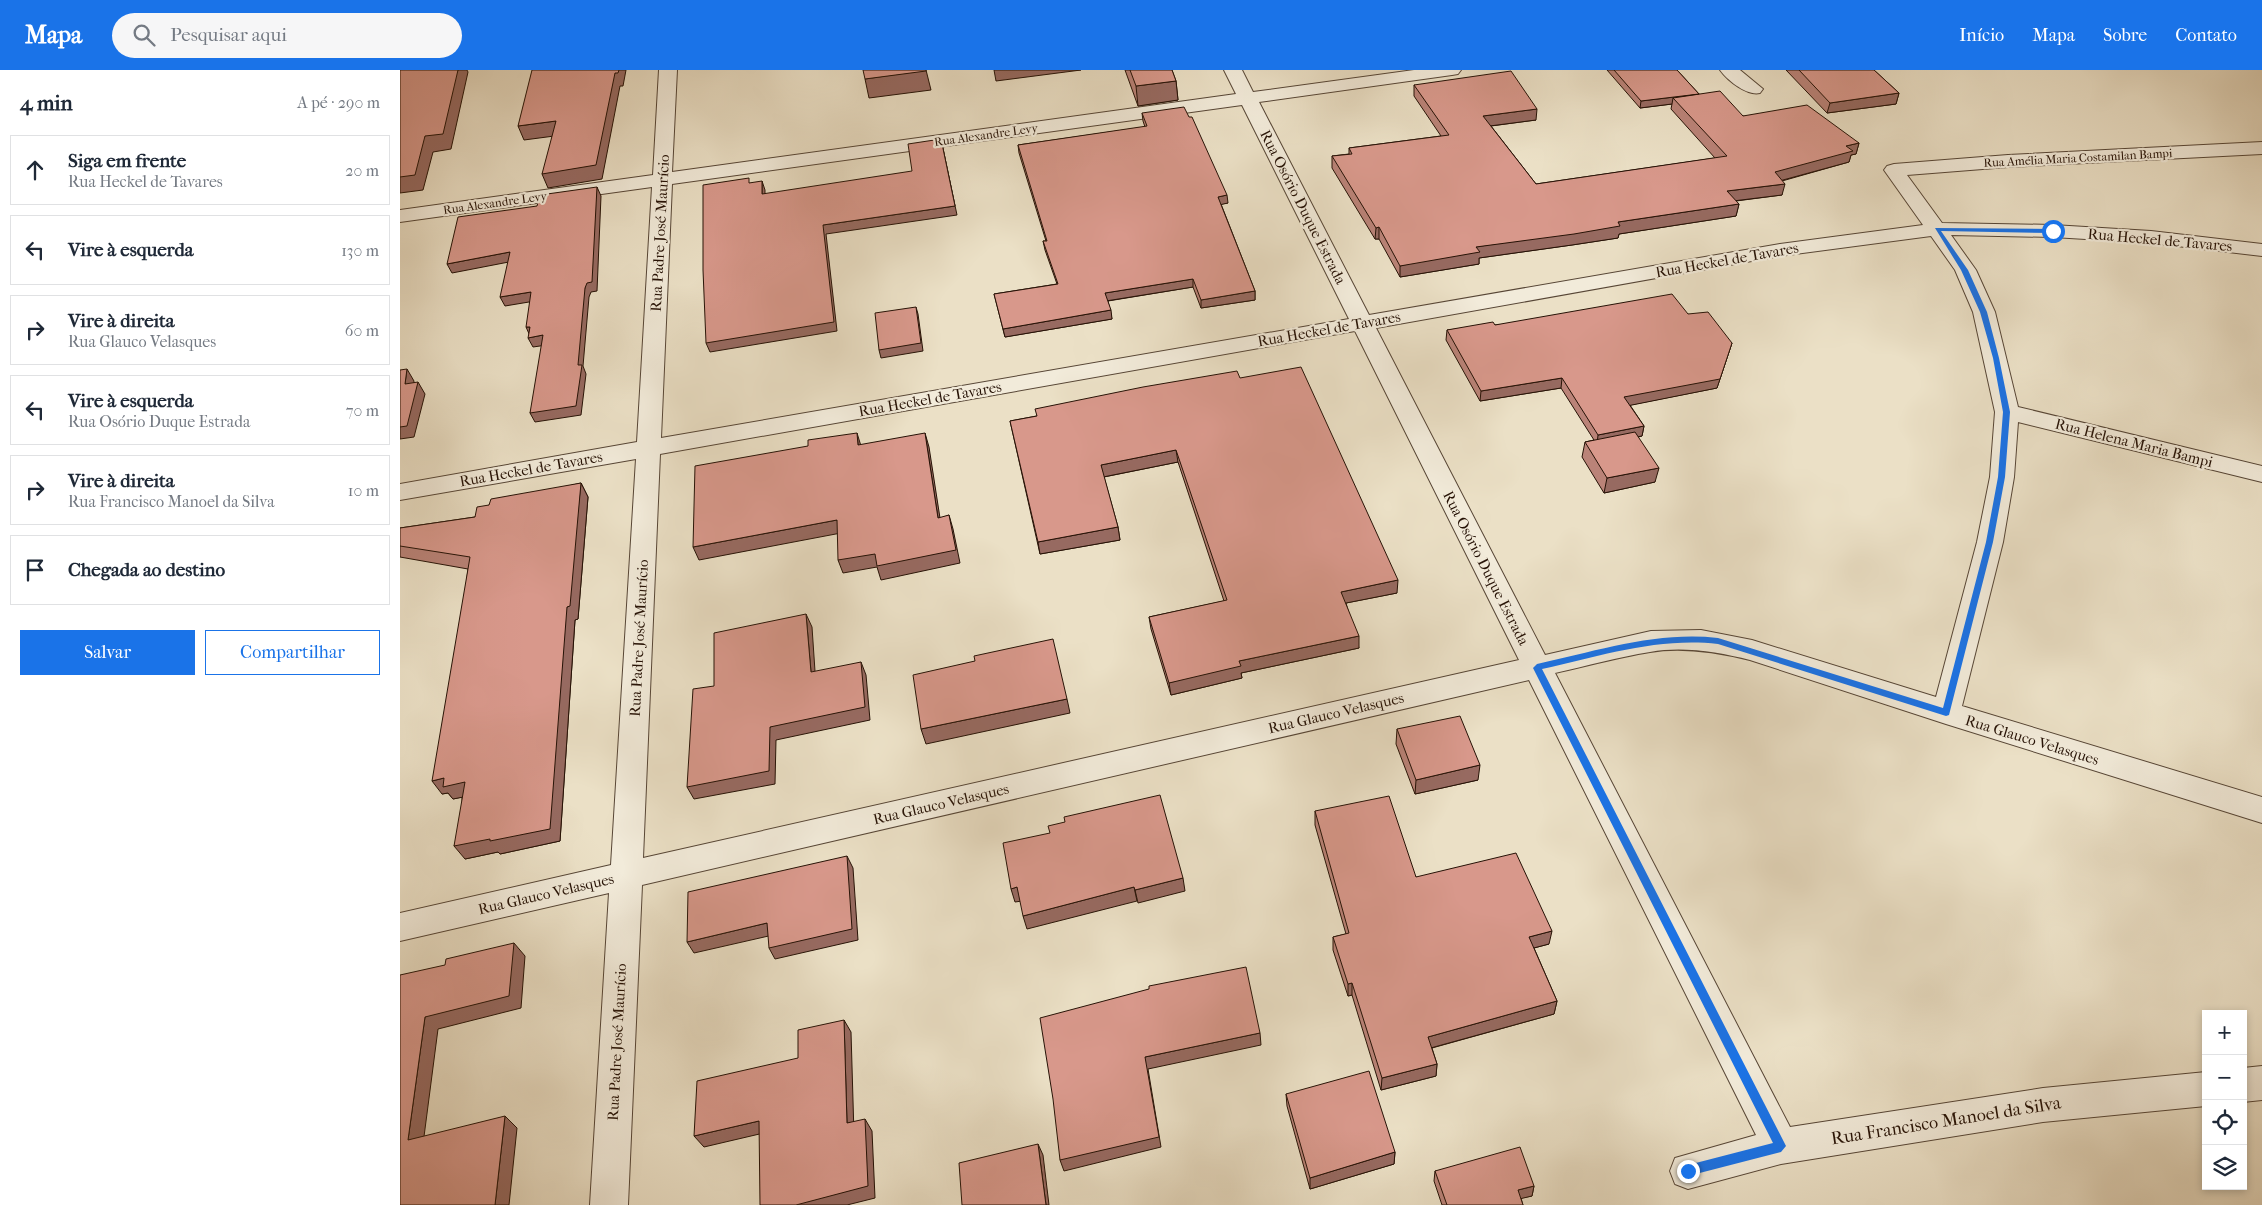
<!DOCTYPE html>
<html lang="pt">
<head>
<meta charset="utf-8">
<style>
  :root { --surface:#fff; --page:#f6f6f7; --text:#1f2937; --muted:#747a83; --line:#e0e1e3; --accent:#1a73e8 }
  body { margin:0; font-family:"IM FELL French Canon",serif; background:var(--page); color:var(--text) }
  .controls { position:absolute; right:15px; bottom:15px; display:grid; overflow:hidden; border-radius:0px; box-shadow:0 2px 8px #0003 }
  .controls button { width:45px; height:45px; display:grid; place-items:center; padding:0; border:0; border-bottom:1px solid var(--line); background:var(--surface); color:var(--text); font:25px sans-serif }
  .stop { position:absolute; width:15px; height:15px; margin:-11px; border:4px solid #1a73e8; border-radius:50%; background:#fff }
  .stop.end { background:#1a73e8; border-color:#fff; box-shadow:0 1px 5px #0008 }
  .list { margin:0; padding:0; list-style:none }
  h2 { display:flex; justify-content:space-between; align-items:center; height:65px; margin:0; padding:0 20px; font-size:21px }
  h2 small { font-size:16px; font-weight:400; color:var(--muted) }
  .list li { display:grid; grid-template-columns:32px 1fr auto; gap:15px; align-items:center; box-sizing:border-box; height:70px; margin:0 10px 10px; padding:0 10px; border:1px solid var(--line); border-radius:0px }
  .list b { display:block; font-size:19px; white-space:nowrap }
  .list p { margin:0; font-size:16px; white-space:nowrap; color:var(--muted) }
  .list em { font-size:16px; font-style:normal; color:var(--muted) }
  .actions { display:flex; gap:10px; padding:15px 20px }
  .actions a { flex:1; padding:11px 0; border:1px solid var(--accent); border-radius:0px; text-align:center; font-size:18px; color:var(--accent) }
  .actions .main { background:var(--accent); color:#fff }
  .icon { flex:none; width:28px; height:28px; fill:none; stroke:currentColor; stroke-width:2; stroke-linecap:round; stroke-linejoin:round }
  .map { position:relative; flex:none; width:1862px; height:1135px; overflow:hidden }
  header { display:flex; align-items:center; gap:30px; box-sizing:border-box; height:70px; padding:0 25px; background:var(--accent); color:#fff }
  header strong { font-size:24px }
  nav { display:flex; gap:28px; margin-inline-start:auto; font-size:18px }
  .search { width:350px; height:45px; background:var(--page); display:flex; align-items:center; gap:12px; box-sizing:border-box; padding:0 18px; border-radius:28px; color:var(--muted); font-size:19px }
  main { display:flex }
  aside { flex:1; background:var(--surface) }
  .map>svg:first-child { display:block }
</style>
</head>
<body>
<header>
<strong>Mapa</strong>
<div class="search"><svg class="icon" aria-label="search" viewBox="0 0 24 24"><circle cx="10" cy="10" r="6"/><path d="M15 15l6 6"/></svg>Pesquisar aqui</div>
<nav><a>Início</a><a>Mapa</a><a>Sobre</a><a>Contato</a></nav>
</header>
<main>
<aside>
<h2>4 min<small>A pé · 290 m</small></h2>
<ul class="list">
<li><svg class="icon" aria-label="ahead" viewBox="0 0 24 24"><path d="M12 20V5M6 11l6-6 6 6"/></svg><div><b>Siga em frente</b><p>Rua Heckel de Tavares</p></div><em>20 m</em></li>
<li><svg class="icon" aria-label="left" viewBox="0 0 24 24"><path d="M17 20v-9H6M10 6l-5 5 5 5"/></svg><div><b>Vire à esquerda</b></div><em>130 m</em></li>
<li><svg class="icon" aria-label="right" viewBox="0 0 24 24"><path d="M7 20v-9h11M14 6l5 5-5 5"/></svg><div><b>Vire à direita</b><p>Rua Glauco Velasques</p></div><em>60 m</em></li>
<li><svg class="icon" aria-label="left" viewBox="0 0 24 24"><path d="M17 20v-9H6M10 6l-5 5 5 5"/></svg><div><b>Vire à esquerda</b><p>Rua Osório Duque Estrada</p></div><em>70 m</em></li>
<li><svg class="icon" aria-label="right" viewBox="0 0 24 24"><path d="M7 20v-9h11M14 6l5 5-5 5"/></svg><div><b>Vire à direita</b><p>Rua Francisco Manoel da Silva</p></div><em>10 m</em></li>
<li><svg class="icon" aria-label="arrive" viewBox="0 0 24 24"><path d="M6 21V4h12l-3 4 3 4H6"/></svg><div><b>Chegada ao destino</b></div></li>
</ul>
<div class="actions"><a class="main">Salvar</a><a>Compartilhar</a></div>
</aside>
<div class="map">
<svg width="1862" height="1135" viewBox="0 0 1862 1135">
  <rect width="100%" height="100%" fill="#ebe0c6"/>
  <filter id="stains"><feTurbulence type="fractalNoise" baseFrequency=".004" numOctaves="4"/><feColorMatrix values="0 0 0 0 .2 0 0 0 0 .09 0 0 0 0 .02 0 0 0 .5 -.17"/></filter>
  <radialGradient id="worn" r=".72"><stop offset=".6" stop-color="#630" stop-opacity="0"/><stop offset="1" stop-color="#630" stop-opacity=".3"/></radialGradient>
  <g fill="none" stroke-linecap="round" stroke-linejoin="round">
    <g stroke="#574636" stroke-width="2">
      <path id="minor" d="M 259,0 L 277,0 L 272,102 L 836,24 L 824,0 L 842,0 L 853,22 L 1014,0 L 1061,0 L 1058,4 L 1052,5 L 859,32 L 969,245 L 1380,174 L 1523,155 L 1484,100 L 1487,96 L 1494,94 L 1608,85 L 1862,72 L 1862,84 L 1608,97 L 1507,105 L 1542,153 L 1653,155 L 1751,161 L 1862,174 L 1862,186 L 1751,173 L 1653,167 L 1551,165 L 1576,200 L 1595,242 L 1618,337 L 1862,396 L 1862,412 L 1618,352 L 1614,407 L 1603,472 L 1562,636 L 1862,727 L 1862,753 L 1546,654 L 1350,590 C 1318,582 1283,576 1250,582 C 1218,587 1187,596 1155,603 L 1390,1057 L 1643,1018 L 1806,1002 L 1806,1036 L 1643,1052 L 1381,1094 L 1288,1119 L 1275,1114 L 1270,1101 L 1275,1088 L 1356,1065 L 1129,610 L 242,815 L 228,1135 L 190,1135 L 209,823 L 0,871 L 0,843 L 211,795 L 236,389 L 0,430 L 0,414 L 237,372 L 252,117 L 0,152 L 0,140 L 253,105 ZM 842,35 L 949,249 L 261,368 L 272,114 ZM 1531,166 L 1555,200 L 1573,242 L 1595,342 L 1590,407 L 1577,472 L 1536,627 L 1352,570 L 1301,560 L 1251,561 L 1145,585 L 976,258 L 1380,186 ZM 955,261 L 1119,590 L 243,788 L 260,384 Z
        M 1320,0 L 1340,0 L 1363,19 L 1360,23 C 1347,26 1328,11 1320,0 Z
        M 1862,996 L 1862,1030 L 1843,1032 L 1843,998 Z"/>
    </g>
    <use href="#minor" fill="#f2ebda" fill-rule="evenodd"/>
  </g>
  <path fill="#ba8378" stroke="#261206" d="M 725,0 L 772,0 L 776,11 L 778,30 L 738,36 Z
    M 1207,0 L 1277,0 L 1299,24 L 1343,46 L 1459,73 L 1456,84 L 1451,85 L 1449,92 L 1382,111 L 1382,125 L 1336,131 L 1339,134 L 1336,146 L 1219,164 L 1218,168 L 1172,175 L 1079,188 L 1079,194 L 1000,207 L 979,169 L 975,169 L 932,98 L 932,86 L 949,84 L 949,78 L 1041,66 L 1014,26 L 1014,15 L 1136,50 L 1091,56 L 1136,114 L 1315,88 L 1271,39 L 1272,34 L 1240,38 Z
    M 1386,0 L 1474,0 L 1499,23 L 1496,34 L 1427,43 Z
    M 742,43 L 828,133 L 821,134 L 855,221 L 855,230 L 801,238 L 793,217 L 708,231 L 712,249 L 605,267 L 594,224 L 657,214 L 645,180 L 643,171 L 646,171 L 619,83 L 618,75 L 745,57 L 743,51 Z
    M 1288,244 L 1332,273 L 1317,318 L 1230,335 L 1244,356 L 1242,366 L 1238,367 L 1255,412 L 1204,423 L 1182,387 L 1185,372 L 1194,370 L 1161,318 L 1080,331 L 1046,270 L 1047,260 L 1095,255 Z
    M 840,308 L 997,523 L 946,533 L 959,578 L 841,603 L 842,608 L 771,625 L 751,559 L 749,547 L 824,531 L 778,392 L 704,407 L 718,457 L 720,470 L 640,484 L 610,351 Z
    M 181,413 L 188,427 L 178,549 L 175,550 L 160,771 L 100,784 L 98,782 L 65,789 L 62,727 L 53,729 L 48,723 L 42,724 L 68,499 L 0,487 L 0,458 L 75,447 L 89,435 Z
    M 997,659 L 1078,710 L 1015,724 L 996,674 Z
    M 915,741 L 1016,807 L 1149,874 L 1134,878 L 1157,931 L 1154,944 L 1032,978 L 1037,994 L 1036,1006 L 981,1020 L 952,925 L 948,926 L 933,880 L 933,867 L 946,864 L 915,755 Z
    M 886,1024 L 995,1082 L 994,1094 L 910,1119 L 887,1036 Z
    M 1035,1101 L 1134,1116 L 1132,1126 L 1121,1128 L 1123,1135 L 1042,1135 L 1034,1111 Z"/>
  <path fill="#976a61" stroke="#261206" d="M 58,0 L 67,0 L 68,2 L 51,79 L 33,82 L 23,120 L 0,123 L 0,107 L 25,66 Z
    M 219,0 L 226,0 L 223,16 L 220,16 L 202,109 L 148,118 L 142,104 L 215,3 Z
    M 526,0 L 531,20 L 469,28 L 465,9 Z
    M 594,0 L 681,0 L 596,11 Z
    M 776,11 L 778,30 L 738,36 L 736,16 Z
    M 1499,23 L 1496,34 L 1427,43 L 1430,33 Z
    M 1299,24 L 1298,31 L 1273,28 L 1272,34 L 1240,38 L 1241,31 Z
    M 1137,39 L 1136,50 L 1082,57 L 1083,46 Z
    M 156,51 L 162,65 L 124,70 L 118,56 Z
    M 541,69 L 557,145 L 426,164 L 437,261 L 310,282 L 306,273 L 423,155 L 555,136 Z
    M 1459,73 L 1456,84 L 1451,85 L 1449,92 L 1372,113 L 1375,102 L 1446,76 Z
    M 362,111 L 365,120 L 365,133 L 362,124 Z
    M 1385,114 L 1382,125 L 1325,132 L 1327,121 Z
    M 197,117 L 201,126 L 197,221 L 191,222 L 189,227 L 183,296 L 186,304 L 181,345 L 135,352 L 130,343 L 185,218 Z
    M 827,125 L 828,133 L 819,135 L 818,127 Z
    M 1339,134 L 1336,146 L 1219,164 L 1218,168 L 1172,175 L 1079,188 L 1079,194 L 1000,207 L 1000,196 L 1076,177 L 1218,152 Z
    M 979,157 L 979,169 L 975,169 L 976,158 Z
    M 110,182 L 114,191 L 52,203 L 47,194 Z
    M 793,209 L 793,217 L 706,231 L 705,223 Z
    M 855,221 L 855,230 L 801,238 L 801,230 Z
    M 131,222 L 135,231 L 105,236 L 100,227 Z
    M 516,237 L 518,244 L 523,281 L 481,288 L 479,280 Z
    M 711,240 L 712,249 L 605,267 L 603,259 Z
    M 126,257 L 130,257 L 130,266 Z
    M 143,265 L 147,275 L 133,277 L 128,268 Z
    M 1332,273 L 1317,318 L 1222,337 L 1224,327 Z
    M 7,299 L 14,311 L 12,326 L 5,314 Z
    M 1162,308 L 1161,318 L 1080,331 L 1081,321 Z
    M 18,312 L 25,324 L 14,367 L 0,369 L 0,357 Z
    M 1244,356 L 1242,366 L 1197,375 L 1198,365 Z
    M 457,363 L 461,376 L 458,375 Z
    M 525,363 L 529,377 L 542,461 L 538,448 Z
    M 776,380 L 778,392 L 703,407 L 701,395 Z
    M 1259,398 L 1255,412 L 1204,423 L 1207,408 Z
    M 181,413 L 188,427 L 178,549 L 175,550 L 160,771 L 100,784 L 98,782 L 65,789 L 54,776 L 167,537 Z
    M 549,445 L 553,459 L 560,493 L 481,510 L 477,497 L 443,503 L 438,490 Z
    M 437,450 L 441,463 L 299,490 L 293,477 Z
    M 718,457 L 720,470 L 640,484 L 638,472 Z
    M 998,510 L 997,523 L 941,534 L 941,522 Z
    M 406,544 L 412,557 L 416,616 L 411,602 Z
    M 959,566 L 959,578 L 841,603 L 842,608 L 771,625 L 769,613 L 839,591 Z
    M 461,592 L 466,605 L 470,650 L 376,670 L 375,714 L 294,729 L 287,717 Z
    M 667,629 L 670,643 L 526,674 L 521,659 Z
    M 1080,695 L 1078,710 L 1015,724 L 1016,710 Z
    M 44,708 L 65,712 L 74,725 L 53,729 L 48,723 L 42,724 L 32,711 Z
    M 447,786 L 453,798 L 458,870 L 375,889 L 369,878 Z
    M 783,808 L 785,821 L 738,833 L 735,820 Z
    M 617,817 L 622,831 L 615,832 L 611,819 Z
    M 734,817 L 737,831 L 627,859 L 623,846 Z
    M 367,853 L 373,865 L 294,883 L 287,872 Z
    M 1152,861 L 1149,874 L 1126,880 L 1129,867 Z
    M 114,873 L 125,886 L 121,938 L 38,959 L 22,1082 L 8,1070 L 25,947 Z
    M 952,913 L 952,925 L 948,926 L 948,914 Z
    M 1157,931 L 1154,944 L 1027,979 L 1028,967 Z
    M 444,950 L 451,962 L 454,1065 L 447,1053 Z
    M 860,963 L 861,975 L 748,999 L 761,1077 L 664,1101 L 660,1090 L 745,987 Z
    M 1037,994 L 1036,1006 L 981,1020 L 982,1008 Z
    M 105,1046 L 117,1058 L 109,1135 L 95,1135 Z
    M 465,1049 L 472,1061 L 475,1128 L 447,1135 L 396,1135 Z
    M 359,1051 L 368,1062 L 304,1077 L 294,1066 Z
    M 638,1074 L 643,1085 L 649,1135 L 646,1135 Z
    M 995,1082 L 994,1094 L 910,1119 L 910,1108 Z
    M 1134,1116 L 1132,1126 L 1115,1130 L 1118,1120 Z"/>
  <path fill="#d8988b" stroke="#261206" d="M 0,0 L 58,0 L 43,64 L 25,66 L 15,105 L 0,107 Z
    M 132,0 L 219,0 L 218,3 L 215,3 L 196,95 L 142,104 L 156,51 L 118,56 Z
    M 463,0 L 526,0 L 526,1 L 465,9 Z
    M 730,0 L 772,0 L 776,11 L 736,16 Z
    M 1214,0 L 1277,0 L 1299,24 L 1241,31 Z
    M 1399,0 L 1474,0 L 1499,23 L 1430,33 Z
    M 1111,1 L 1137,39 L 1083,46 L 1136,114 L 1327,86 L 1273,28 L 1320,21 L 1343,46 L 1407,35 L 1459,73 L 1446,76 L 1453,81 L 1375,102 L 1385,114 L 1327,121 L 1339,134 L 1218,152 L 1220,156 L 1174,164 L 1076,177 L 1080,182 L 1000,196 L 979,157 L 976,158 L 932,86 L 952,84 L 949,78 L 1049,65 L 1014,15 Z
    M 784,37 L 789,47 L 792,47 L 827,125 L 818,127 L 855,221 L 801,230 L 793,209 L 705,223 L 711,240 L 603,259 L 594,224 L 658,214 L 643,171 L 647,171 L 618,75 L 747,56 L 742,43 Z
    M 541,69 L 555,136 L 423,155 L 434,252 L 306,273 L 303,200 L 303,115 L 349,108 L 349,113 L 362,111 L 362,124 L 512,101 L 508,74 Z
    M 197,117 L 192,212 L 187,213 L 185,218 L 178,295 L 182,295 L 176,336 L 130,343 L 143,265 L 128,268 L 130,257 L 126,257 L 131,222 L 100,227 L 110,182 L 47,194 L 58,147 L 137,136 L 140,125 Z
    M 1272,224 L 1288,244 L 1308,242 L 1332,273 L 1320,309 L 1224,327 L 1244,356 L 1198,365 L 1162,308 L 1081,321 L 1047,260 L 1093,252 L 1095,255 Z
    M 516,237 L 521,273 L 479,280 L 475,243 Z
    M 901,297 L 998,510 L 941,522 L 959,566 L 839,591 L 841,596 L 769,613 L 749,547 L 827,530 L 776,380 L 701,395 L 718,457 L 638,472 L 610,351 L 637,346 L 635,339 L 743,317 L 837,301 L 840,308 Z
    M 7,299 L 5,314 L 18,312 L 7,356 L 0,357 L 0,300 Z
    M 1235,362 L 1259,398 L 1207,408 L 1185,372 Z
    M 457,363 L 458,375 L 525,363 L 538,448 L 549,445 L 556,480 L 477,496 L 475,484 L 438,490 L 437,450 L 293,477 L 295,396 L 408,376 L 408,370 Z
    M 181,413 L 170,536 L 167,537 L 150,759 L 90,771 L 90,769 L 54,776 L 65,712 L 43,717 L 44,708 L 32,711 L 70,487 L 0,476 L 0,458 L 75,447 L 77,437 L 89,435 L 91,429 Z
    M 406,544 L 411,602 L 461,592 L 465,637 L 370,657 L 369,701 L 287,717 L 293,619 L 314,616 L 314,563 Z
    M 653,569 L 667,629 L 521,659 L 513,605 L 575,591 L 574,586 Z
    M 1060,646 L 1080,695 L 1016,710 L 997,659 Z
    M 760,725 L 783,808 L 735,820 L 734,817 L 623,846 L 617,817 L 611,819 L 603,773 L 650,763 L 648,756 L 665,752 L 664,747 Z
    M 989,726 L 1016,807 L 1116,783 L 1152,861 L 1129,867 L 1157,931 L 1028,967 L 1037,994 L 982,1008 L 952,913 L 948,914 L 933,867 L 949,863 L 915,741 Z
    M 447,786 L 452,859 L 369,878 L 367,853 L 287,872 L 288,822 Z
    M 114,873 L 109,926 L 25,947 L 8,1070 L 105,1046 L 95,1135 L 0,1135 L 0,905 L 45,895 L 46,889 Z
    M 846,897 L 860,963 L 745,987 L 759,1067 L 660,1090 L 653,1029 L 640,948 L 749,919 L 749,916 Z
    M 444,950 L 447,1053 L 465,1049 L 468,1116 L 396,1135 L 360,1135 L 359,1051 L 294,1066 L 297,1011 L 398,988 L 398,960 Z
    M 969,1001 L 995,1082 L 910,1108 L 886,1024 Z
    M 638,1074 L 646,1135 L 562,1135 L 559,1093 Z
    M 1120,1077 L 1134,1116 L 1118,1120 L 1123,1135 L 1047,1135 L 1035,1101 Z"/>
  <path fill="#1a73e8" d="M 1535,158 L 1653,159 L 1656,161 L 1653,163 L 1541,161 L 1568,200 L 1587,242 L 1599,288 L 1610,342 L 1605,407 L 1593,472 L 1549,645 L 1546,646 L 1318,574 C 1258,567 1201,586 1142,599 L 1386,1076 L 1381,1082 L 1288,1106 L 1284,1105 L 1283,1101 L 1284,1097 L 1288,1095 L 1373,1073 L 1133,598 L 1137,594 C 1197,581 1257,561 1318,568 L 1543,638 L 1586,472 L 1598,407 L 1603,342 L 1593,288 L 1580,242 L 1561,200 Z"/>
  <g text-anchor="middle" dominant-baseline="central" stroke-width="4.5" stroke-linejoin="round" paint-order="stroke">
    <g font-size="12" fill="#261206" stroke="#f2ebda">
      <text transform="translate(586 65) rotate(-8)">Rua Alexandre Levy</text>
      <text transform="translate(1678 88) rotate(-3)">Rua Amélia Maria Costamilan Bampi</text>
      <text transform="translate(95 133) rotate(-8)">Rua Alexandre Levy</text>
    </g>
    <g font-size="15" fill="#261206" stroke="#f2ebda">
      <text transform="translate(903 137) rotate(63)">Rua Osório Duque Estrada</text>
      <text transform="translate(260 163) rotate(-87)">Rua Padre José Maurício</text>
      <text transform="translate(1760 170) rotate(5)">Rua Heckel de Tavares</text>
      <text transform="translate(1327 190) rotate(-10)">Rua Heckel de Tavares</text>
      <text transform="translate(929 259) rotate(-10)">Rua Heckel de Tavares</text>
      <text transform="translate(530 329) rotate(-10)">Rua Heckel de Tavares</text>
      <text transform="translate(1734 373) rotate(14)">Rua Helena Maria Bampi</text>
      <text transform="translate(131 399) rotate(-10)">Rua Heckel de Tavares</text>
      <text transform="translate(1086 498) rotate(63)">Rua Osório Duque Estrada</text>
      <text transform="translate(239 568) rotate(-87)">Rua Padre José Maurício</text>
      <text transform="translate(936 643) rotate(-13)">Rua Glauco Velasques</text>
      <text transform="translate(1632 670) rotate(17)">Rua Glauco Velasques</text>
      <text transform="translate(541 734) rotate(-13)">Rua Glauco Velasques</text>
      <text transform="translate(146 824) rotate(-13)">Rua Glauco Velasques</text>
      <text transform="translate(217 972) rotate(-87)">Rua Padre José Maurício</text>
    </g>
    <g font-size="18" fill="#261206" stroke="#f2ebda">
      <text transform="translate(1546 1051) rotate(-9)">Rua Francisco Manoel da Silva</text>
    </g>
  </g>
  <rect width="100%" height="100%" filter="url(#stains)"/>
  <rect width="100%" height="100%" fill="url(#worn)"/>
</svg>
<div class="controls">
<button>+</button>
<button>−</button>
<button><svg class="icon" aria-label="locate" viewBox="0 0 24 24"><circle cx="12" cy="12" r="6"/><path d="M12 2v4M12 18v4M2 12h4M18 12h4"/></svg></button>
<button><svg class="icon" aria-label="layers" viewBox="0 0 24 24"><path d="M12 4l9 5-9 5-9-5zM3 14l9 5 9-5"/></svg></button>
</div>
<div class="stop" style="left:1653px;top:161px"></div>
<div class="stop end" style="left:1288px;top:1101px"></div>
</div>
</main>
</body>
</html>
